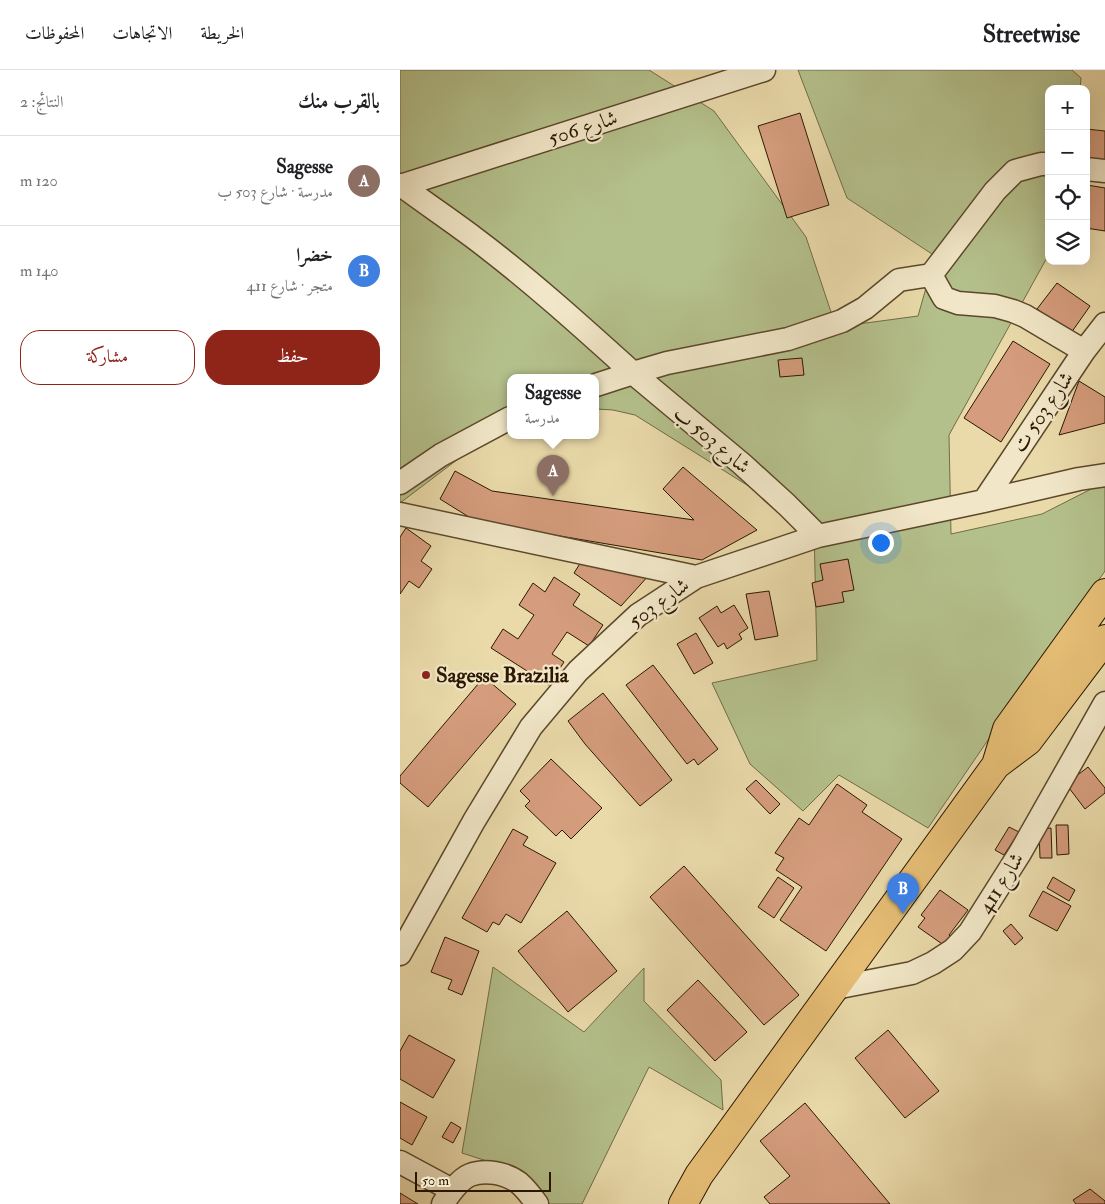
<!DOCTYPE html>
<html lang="ar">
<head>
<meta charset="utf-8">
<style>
  :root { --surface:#fff; --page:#f6f6f6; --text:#202124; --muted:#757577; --line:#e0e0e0; --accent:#8f2418 }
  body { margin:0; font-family:"IM FELL Double Pica",Amiri,serif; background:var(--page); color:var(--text); direction:rtl }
  .controls { position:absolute; right:15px; top:15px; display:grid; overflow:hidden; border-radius:10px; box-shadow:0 5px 20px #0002 }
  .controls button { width:45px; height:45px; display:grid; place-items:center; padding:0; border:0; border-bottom:1px solid var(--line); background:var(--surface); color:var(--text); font:25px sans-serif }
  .scale { position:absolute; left:15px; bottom:12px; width:136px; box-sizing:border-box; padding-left:5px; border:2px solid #2c1801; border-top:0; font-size:14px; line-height:18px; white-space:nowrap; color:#2c1801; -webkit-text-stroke:4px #f1e7c8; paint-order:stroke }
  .you { position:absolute; left:480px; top:472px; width:18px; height:18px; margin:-12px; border:4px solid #fff; border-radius:50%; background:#1a73e8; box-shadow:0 0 0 8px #1a73e833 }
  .badge { display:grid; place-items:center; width:32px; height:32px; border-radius:50%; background:var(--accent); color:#fff; font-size:16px; font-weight:700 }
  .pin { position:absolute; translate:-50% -41px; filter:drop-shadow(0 1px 2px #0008) }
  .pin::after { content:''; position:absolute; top:26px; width:18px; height:15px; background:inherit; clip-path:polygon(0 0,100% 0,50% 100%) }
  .popup { position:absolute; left:107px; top:304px; width:92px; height:65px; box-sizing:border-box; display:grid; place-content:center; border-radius:10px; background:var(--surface); filter:drop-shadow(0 1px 4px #0005); font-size:16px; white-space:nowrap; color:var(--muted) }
  .popup b { font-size:19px; color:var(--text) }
  .popup::after { content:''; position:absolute; left:50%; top:100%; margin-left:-10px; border:10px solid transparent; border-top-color:var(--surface) }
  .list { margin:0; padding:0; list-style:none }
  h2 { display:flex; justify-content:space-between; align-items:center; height:65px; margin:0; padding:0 20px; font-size:21px }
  h2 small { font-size:16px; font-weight:400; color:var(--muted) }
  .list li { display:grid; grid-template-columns:32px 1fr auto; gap:15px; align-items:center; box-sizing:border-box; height:90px; padding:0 20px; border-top:1px solid var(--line) }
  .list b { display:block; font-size:19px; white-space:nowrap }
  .list p { margin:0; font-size:16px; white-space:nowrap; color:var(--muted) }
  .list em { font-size:16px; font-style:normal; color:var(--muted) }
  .actions { display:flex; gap:10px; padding:15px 20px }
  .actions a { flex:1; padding:11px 0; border:1px solid var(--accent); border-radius:20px; text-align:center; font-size:18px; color:var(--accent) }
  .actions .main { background:var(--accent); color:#fff }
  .icon { flex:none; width:28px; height:28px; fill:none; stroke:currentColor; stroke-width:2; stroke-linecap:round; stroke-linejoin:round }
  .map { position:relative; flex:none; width:705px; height:1134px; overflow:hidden; direction:ltr }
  header { display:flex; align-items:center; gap:30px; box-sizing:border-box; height:70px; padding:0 25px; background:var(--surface); border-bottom:1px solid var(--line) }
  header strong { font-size:24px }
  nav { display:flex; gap:28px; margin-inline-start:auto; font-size:18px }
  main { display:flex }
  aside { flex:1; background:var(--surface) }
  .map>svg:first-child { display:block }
</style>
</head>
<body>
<header>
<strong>Streetwise</strong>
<nav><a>الخريطة</a><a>الاتجاهات</a><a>المحفوظات</a></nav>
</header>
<main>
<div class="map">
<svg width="705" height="1134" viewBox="0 0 705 1134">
  <rect width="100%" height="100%" fill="#eadaaa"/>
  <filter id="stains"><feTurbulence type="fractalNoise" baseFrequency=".004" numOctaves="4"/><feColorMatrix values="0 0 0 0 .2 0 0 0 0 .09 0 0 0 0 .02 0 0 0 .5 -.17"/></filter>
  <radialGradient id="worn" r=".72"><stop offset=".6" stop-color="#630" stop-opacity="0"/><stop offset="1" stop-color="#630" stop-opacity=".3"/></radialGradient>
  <path fill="#b4c08b" stroke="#706c46" d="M 0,0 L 249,0 L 314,41 L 406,167 L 436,257 L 518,246 L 535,186 L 447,128 L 398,0 L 672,0 L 681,8 L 680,19 L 649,19 L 649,184 L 549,365 L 551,464 L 642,444 L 705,412 L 705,501 L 648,582 L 528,758 L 439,705 L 403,741 L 350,694 L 312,613 L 417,590 L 414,457 L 235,345 L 213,340 L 196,339 L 196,307 L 110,307 L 110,355 L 70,380 L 0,433 Z
    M 93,897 L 184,962 L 244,898 L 244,931 L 321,1010 L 323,1040 L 249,997 L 182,1134 L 147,1134 L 127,1104 L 62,1083 Z"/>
  <path fill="#d59d7d" stroke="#2c1801" d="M 400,43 L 429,135 L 387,148 L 358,56 Z
    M 686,59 L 705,61 L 705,94 L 686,92 Z
    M 687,115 L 705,118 L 705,161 L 686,158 Z
    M 657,213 L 690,236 L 671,263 L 637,239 Z
    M 613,271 L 650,294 L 601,372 L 564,348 Z
    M 402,288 L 404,305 L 380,307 L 378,290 Z
    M 679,311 L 705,327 L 705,353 L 659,365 Z
    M 283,397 L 357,460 L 302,490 L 77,452 L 40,429 L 55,401 L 92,421 L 294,450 L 263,419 Z
    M 6,458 L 31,476 L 21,491 L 32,499 L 19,518 L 9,511 L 0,524 L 0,467 Z
    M 448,489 L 454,520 L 442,522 L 444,532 L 416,537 L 412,513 L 423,510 L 420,494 Z
    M 181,492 L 250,504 L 221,536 L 174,503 Z
    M 154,507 L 180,524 L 173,535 L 203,555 L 189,576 L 167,562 L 152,584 L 164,592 L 149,615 L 91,578 L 103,559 L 118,569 L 134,545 L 119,535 L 133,513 L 145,522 Z
    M 369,521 L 378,566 L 355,570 L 346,524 Z
    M 334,535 L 348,558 L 339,564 L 342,569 L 327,579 L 324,573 L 318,577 L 299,548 L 317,536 L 321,543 Z
    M 296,563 L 313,593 L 294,604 L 277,574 Z
    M 253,595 L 318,679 L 298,695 L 294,689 L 287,694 L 226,615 Z
    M 84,607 L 116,634 L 28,737 L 0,713 L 0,706 Z
    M 203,623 L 272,710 L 240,736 L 185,674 L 168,651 Z
    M 151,689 L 202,738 L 171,769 L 162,760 L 156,766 L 125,736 L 130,731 L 120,721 Z
    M 688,697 L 705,718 L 705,723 L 685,739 L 666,714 Z
    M 356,710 L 380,734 L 370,744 L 346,719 Z
    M 437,714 L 467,735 L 462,742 L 502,769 L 426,881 L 380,850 L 402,817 L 376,800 L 384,788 L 375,783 L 399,748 L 409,755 Z
    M 656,755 L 668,755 L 669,784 L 657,785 Z
    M 609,757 L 619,762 L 604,785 L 595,780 Z
    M 651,758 L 652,788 L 640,788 L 639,759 Z
    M 113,759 L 128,767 L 123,775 L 156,793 L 121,853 L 106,844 L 99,855 L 93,852 L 87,862 L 62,848 Z
    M 284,796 L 399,925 L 364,955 L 250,827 Z
    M 378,807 L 394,818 L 374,848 L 358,837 Z
    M 653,807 L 675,820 L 669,831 L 647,818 Z
    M 540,820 L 568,840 L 549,865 L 552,868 L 545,876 L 518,857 L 525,848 L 521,845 Z
    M 643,821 L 671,836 L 657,861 L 629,846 Z
    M 167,841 L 217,901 L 168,942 L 118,881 Z
    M 611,854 L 623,868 L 615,875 L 603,861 Z
    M 45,867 L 79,881 L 62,925 L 48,919 L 52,910 L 31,902 Z
    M 298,910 L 347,962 L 315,991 L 267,940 Z
    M 488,960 L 539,1021 L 505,1048 L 455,988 Z
    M 9,965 L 55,990 L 33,1028 L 0,1009 L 0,981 Z
    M 0,1032 L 27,1047 L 12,1075 L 0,1068 Z
    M 405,1033 L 490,1134 L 370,1134 L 364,1127 L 390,1106 L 360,1071 Z
    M 51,1052 L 61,1058 L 53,1073 L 42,1067 Z
    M 690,1119 L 705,1131 L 705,1134 L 676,1134 L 673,1130 Z
    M 0,1123 L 18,1134 L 0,1134 Z"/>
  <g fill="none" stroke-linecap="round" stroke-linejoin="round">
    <g stroke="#5c482b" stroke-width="25">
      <path id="minor" d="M 686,99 L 705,101
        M 1,115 C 25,133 49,149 73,167 C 129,209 181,256 233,303 L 267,293 L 388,269 L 442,251 L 465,238 L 499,210 L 531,205 L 595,121 L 615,101 L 641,94 L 649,94
        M 0,116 L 364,0
        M 531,205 L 544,228 L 558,233 L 595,236 L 613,241 L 625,246 L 684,281
        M 196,315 L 233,303 L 342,394 L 387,435 L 418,466
        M 0,413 L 41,385 L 110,348
        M 584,431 L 684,281 L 705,254
        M 0,444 L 296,507
        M 0,884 L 74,751 L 131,657 L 178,601 L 238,545 L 296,507 L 418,466 L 584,431 L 679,409 L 705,405
        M 435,918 L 512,903 L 533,893 L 553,880 L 570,862 L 620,783 L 705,633
        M 0,1092 L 52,1120
        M 43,1134 C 48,1125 60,1109 70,1105 C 85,1099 106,1103 119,1113 C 126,1119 132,1127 137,1134"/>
    </g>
    <g stroke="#2c1801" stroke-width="30">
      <path id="major" d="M 596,695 L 607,659 L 705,523
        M 283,1134 L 299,1105 L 596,695 L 628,671 L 705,569"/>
    </g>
    <use href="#minor" stroke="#f1e7c8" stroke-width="22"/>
    <use href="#major" stroke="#e5bd75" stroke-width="28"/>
  </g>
  <circle fill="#8f2418" stroke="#f1e7c8" stroke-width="2" cx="26" cy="605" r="5"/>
  <g text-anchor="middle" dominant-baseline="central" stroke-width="4.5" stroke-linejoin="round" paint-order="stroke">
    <g font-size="21" fill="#2c1801" stroke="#f1e7c8">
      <text transform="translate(183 58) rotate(-18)">شارع 506</text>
      <text transform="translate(643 342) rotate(-56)">شارع 503 ت</text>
      <text transform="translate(312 370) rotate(40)">شارع 503 ب</text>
      <text transform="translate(259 533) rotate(-36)">شارع 503</text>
      <text transform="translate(601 813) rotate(-58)">شارع 411</text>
    </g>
    <g font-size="21" font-weight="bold" fill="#2c1801" stroke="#f1e7c8" text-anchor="start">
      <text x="36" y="605">Sagesse Brazilia</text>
    </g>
  </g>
  <rect width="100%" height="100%" filter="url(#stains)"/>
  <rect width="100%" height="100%" fill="url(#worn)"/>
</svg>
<div class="controls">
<button>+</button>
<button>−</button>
<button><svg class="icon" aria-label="locate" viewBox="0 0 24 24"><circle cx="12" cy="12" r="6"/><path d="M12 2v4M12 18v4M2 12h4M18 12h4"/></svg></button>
<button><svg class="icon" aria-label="layers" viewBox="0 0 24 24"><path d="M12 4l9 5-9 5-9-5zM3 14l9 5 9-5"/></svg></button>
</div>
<div class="scale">50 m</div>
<div class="you"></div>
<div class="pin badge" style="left:153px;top:426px;background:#8d6e63">A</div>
<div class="popup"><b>Sagesse</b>مدرسة</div>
<div class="pin badge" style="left:503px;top:844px;background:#3f7fe0">B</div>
</div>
<aside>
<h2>بالقرب منك<small>النتائج: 2</small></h2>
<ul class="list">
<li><span class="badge" style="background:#8d6e63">A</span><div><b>Sagesse</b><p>مدرسة · شارع 503 ب</p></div><em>120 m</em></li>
<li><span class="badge" style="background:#3f7fe0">B</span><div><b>خضرا</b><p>متجر · شارع 411</p></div><em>140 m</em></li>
</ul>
<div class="actions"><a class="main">حفظ</a><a>مشاركة</a></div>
</aside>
</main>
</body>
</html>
